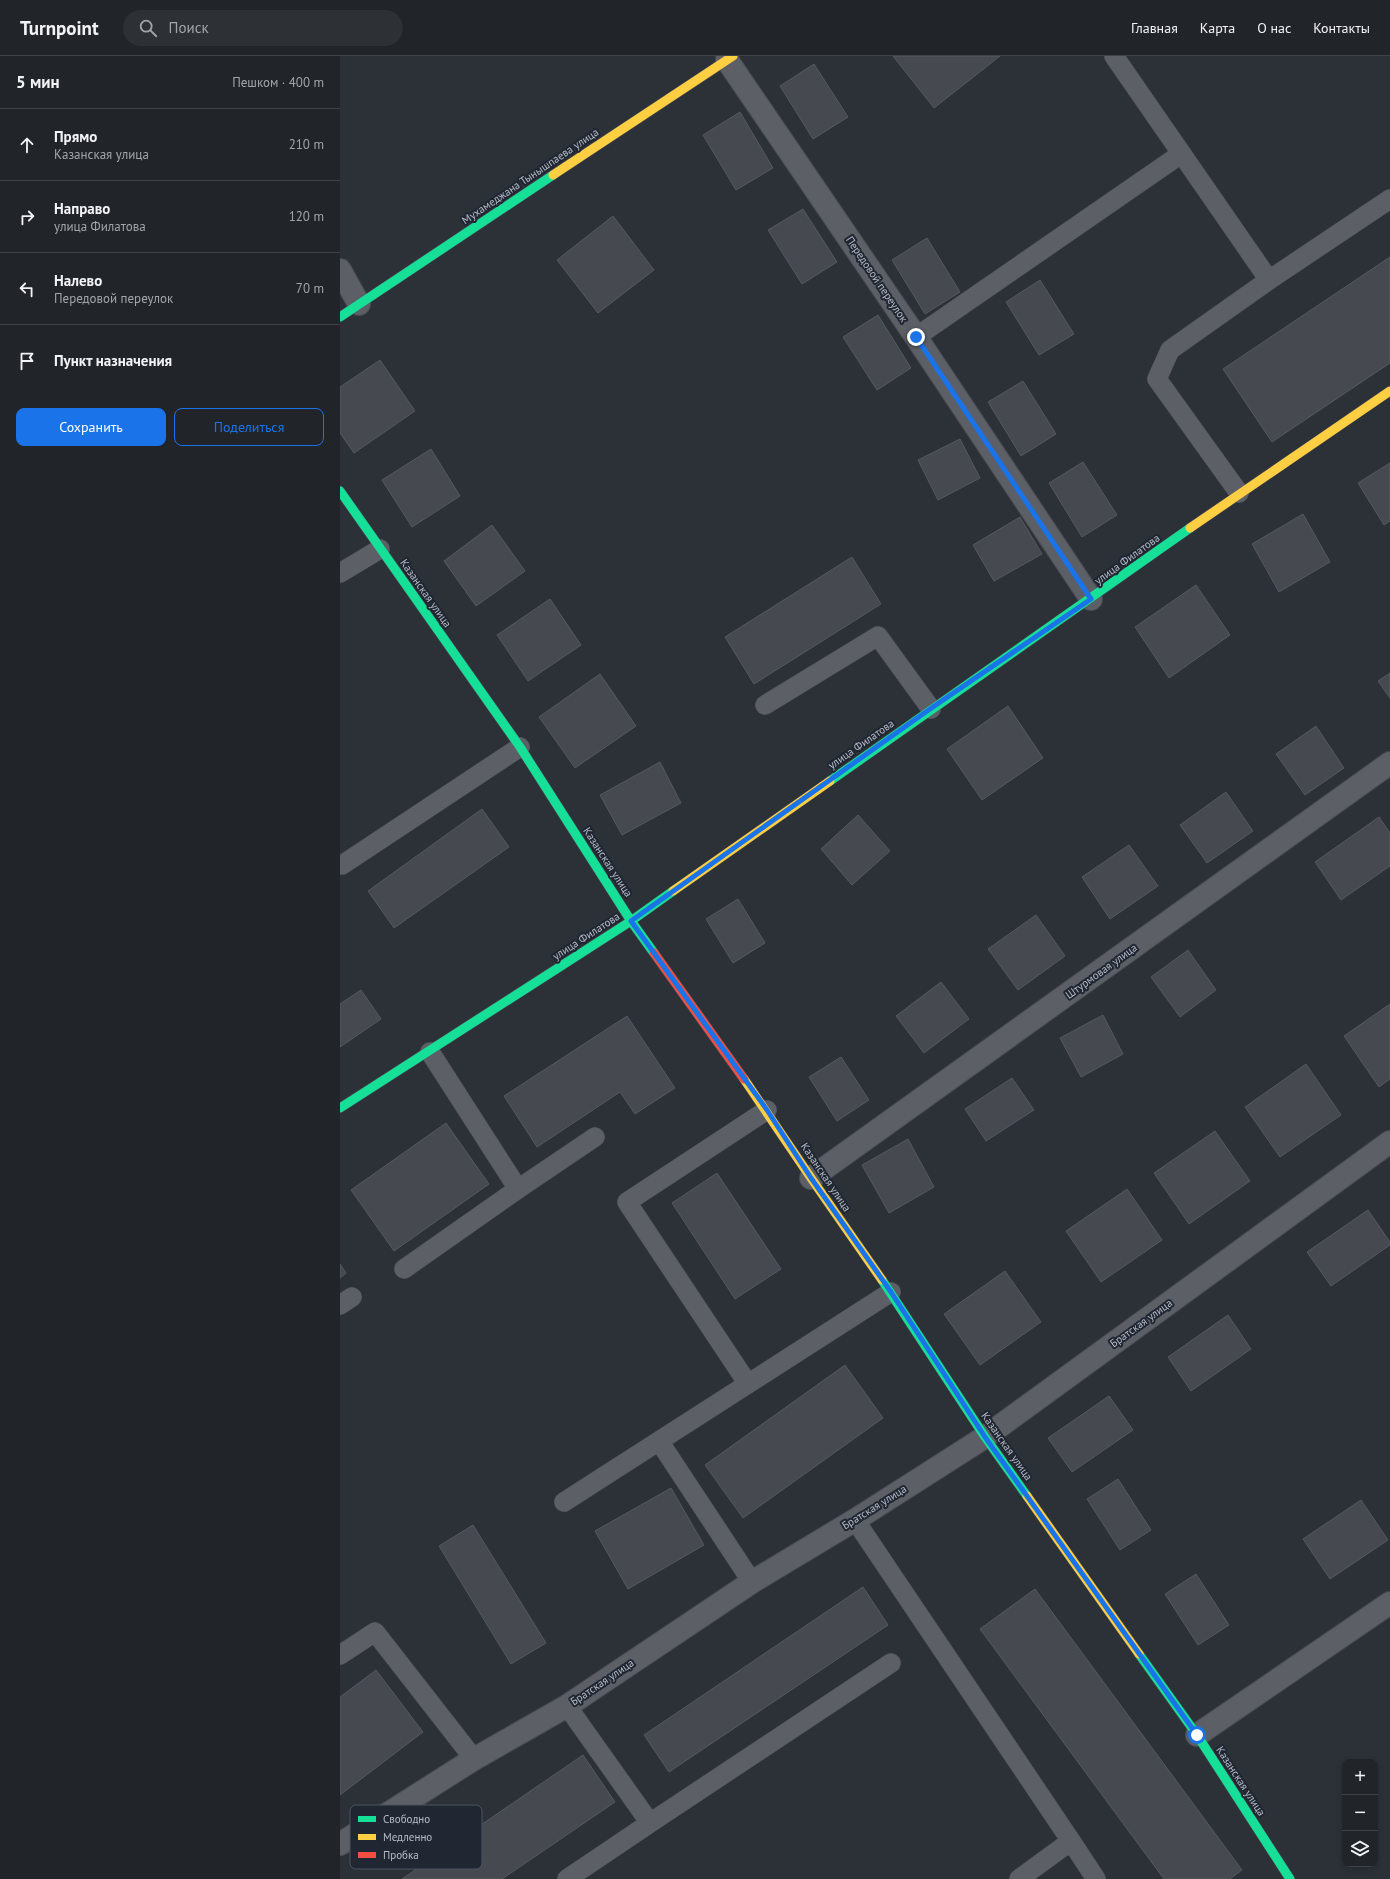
<!DOCTYPE html>
<html lang="ru">
<head>
<meta charset="utf-8">
<style>
  :root { --surface:#21252a; --page:#2d3136; --text:#f1f3f6; --muted:#a2a5a8; --line:#3e4247; --accent:#1a73e8 }
  body { margin:0; font-family:"PT Sans",sans-serif; background:var(--page); color:var(--text) }
  .controls { position:absolute; right:12px; bottom:12px; display:grid; overflow:hidden; border-radius:8px; box-shadow:0 2px 6px #0003 }
  .controls button { width:36px; height:36px; display:grid; place-items:center; padding:0; border:0; border-bottom:1px solid var(--line); background:var(--surface); color:var(--text); font:20px sans-serif }
  .stop { position:absolute; width:12px; height:12px; margin:-9px; border:3px solid #1a73e8; border-radius:50%; background:#fff }
  .stop.end { background:#1a73e8; border-color:#fff; box-shadow:0 1px 4px #0008 }
  .list { margin:0; padding:0; list-style:none }
  h2 { display:flex; justify-content:space-between; align-items:center; height:52px; margin:0; padding:0 16px; font-size:17px }
  h2 small { font-size:13px; font-weight:400; color:var(--muted) }
  .list li { display:grid; grid-template-columns:26px 1fr auto; gap:12px; align-items:center; box-sizing:border-box; height:72px; padding:0 16px; border-top:1px solid var(--line) }
  .list b { display:block; font-size:15px; white-space:nowrap }
  .list p { margin:0; font-size:13px; white-space:nowrap; color:var(--muted) }
  .list em { font-size:13px; font-style:normal; color:var(--muted) }
  .actions { display:flex; gap:8px; padding:12px 16px }
  .actions a { flex:1; padding:9px 0; border:1px solid var(--accent); border-radius:8px; text-align:center; font-size:14px; color:var(--accent) }
  .actions .main { background:var(--accent); color:#fff }
  .icon { flex:none; width:22px; height:22px; fill:none; stroke:currentColor; stroke-width:2; stroke-linecap:round; stroke-linejoin:round }
  .map { position:relative; flex:none; width:1050px; height:1823px; overflow:hidden }
  header { display:flex; align-items:center; gap:24px; box-sizing:border-box; height:56px; padding:0 20px; background:var(--surface); border-bottom:1px solid var(--line) }
  header strong { font-size:19px }
  nav { display:flex; gap:22px; margin-inline-start:auto; font-size:14px }
  .search { width:280px; height:36px; background:var(--page); display:flex; align-items:center; gap:10px; box-sizing:border-box; padding:0 14px; border-radius:22px; color:var(--muted); font-size:15px }
  main { display:flex }
  aside { flex:1; background:var(--surface) }
  .map>svg:first-child { display:block }
</style>
</head>
<body>
<header>
<strong>Turnpoint</strong>
<div class="search"><svg class="icon" aria-label="search" viewBox="0 0 24 24"><circle cx="10" cy="10" r="6"/><path d="M15 15l6 6"/></svg>Поиск</div>
<nav><a>Главная</a><a>Карта</a><a>О нас</a><a>Контакты</a></nav>
</header>
<main>
<aside>
<h2>5 мин<small>Пешком · 400 m</small></h2>
<ul class="list">
<li><svg class="icon" aria-label="ahead" viewBox="0 0 24 24"><path d="M12 20V5M6 11l6-6 6 6"/></svg><div><b>Прямо</b><p>Казанская улица</p></div><em>210 m</em></li>
<li><svg class="icon" aria-label="right" viewBox="0 0 24 24"><path d="M7 20v-9h11M14 6l5 5-5 5"/></svg><div><b>Направо</b><p>улица Филатова</p></div><em>120 m</em></li>
<li><svg class="icon" aria-label="left" viewBox="0 0 24 24"><path d="M17 20v-9H6M10 6l-5 5 5 5"/></svg><div><b>Налево</b><p>Передовой переулок</p></div><em>70 m</em></li>
<li><svg class="icon" aria-label="arrive" viewBox="0 0 24 24"><path d="M6 21V4h12l-3 4 3 4H6"/></svg><div><b>Пункт назначения</b></div></li>
</ul>
<div class="actions"><a class="main">Сохранить</a><a>Поделиться</a></div>
</aside>
<div class="map">
<svg width="1050" height="1823" viewBox="0 0 1050 1823">
  <rect width="100%" height="100%" fill="#2c3138"/>
  <path fill="#464a50" stroke="#545960" d="M 553,0 L 660,0 L 594,52 Z
    M 474,8 L 508,61 L 473,83 L 440,30 Z
    M 400,56 L 433,112 L 396,134 L 363,79 Z
    M 463,153 L 497,206 L 462,228 L 428,174 Z
    M 273,160 L 314,214 L 258,257 L 217,204 Z
    M 587,182 L 620,236 L 585,258 L 552,204 Z
    M 1050,201 L 1050,307 L 932,386 L 883,313 Z
    M 700,224 L 734,278 L 699,299 L 666,246 Z
    M 538,259 L 571,312 L 537,334 L 503,281 Z
    M 40,304 L 75,355 L 14,397 L 0,377 L 0,331 Z
    M 683,325 L 716,378 L 681,400 L 648,346 Z
    M 620,383 L 640,422 L 598,444 L 578,404 Z
    M 91,393 L 120,440 L 72,471 L 42,424 Z
    M 743,406 L 777,459 L 742,481 L 709,427 Z
    M 1050,407 L 1050,465 L 1044,469 L 1018,427 Z
    M 963,458 L 990,506 L 939,536 L 912,488 Z
    M 680,461 L 702,498 L 654,525 L 633,489 Z
    M 152,469 L 185,515 L 136,550 L 104,505 Z
    M 512,501 L 541,548 L 414,628 L 385,581 Z
    M 856,529 L 890,579 L 829,622 L 795,571 Z
    M 210,543 L 241,589 L 188,625 L 157,579 Z
    M 1050,617 L 1050,642 L 1038,625 Z
    M 260,618 L 296,670 L 235,712 L 199,661 Z
    M 668,650 L 703,702 L 642,744 L 607,693 Z
    M 976,670 L 1004,712 L 965,739 L 936,698 Z
    M 320,706 L 341,747 L 282,779 L 260,739 Z
    M 886,736 L 913,775 L 867,807 L 840,769 Z
    M 142,753 L 169,791 L 54,872 L 28,835 Z
    M 518,759 L 550,795 L 512,829 L 481,793 Z
    M 1039,761 L 1050,777 L 1050,810 L 1001,844 L 975,806 Z
    M 789,789 L 818,830 L 770,863 L 742,821 Z
    M 398,843 L 425,887 L 393,907 L 366,863 Z
    M 696,859 L 725,900 L 678,934 L 648,893 Z
    M 848,894 L 876,934 L 840,961 L 811,921 Z
    M 601,926 L 629,963 L 584,997 L 556,960 Z
    M 21,934 L 41,963 L 0,991 L 0,948 Z
    M 1050,948 L 1050,1023 L 1039,1031 L 1004,980 Z
    M 763,959 L 783,998 L 741,1021 L 720,982 Z
    M 287,960 L 335,1032 L 295,1058 L 280,1036 L 197,1091 L 164,1040 Z
    M 501,1001 L 529,1044 L 497,1065 L 469,1021 Z
    M 966,1008 L 1001,1059 L 940,1101 L 905,1051 Z
    M 672,1022 L 694,1054 L 646,1085 L 625,1053 Z
    M 106,1067 L 149,1128 L 54,1195 L 11,1134 Z
    M 875,1075 L 910,1125 L 849,1168 L 814,1117 Z
    M 568,1083 L 594,1131 L 549,1157 L 522,1109 Z
    M 377,1117 L 441,1213 L 395,1243 L 332,1147 Z
    M 787,1133 L 822,1184 L 761,1226 L 726,1175 Z
    M 1028,1154 L 1050,1186 L 1050,1189 L 991,1230 L 967,1196 Z
    M 0,1208 L 6,1217 L 0,1222 Z
    M 665,1215 L 701,1266 L 640,1309 L 604,1258 Z
    M 888,1259 L 911,1293 L 851,1335 L 828,1301 Z
    M 505,1309 L 543,1362 L 403,1462 L 365,1409 Z
    M 769,1340 L 793,1374 L 732,1416 L 708,1382 Z
    M 778,1423 L 811,1474 L 780,1494 L 747,1443 Z
    M 331,1432 L 364,1489 L 288,1533 L 255,1475 Z
    M 1021,1444 L 1048,1484 L 990,1523 L 963,1483 Z
    M 133,1469 L 206,1587 L 171,1608 L 99,1490 Z
    M 856,1518 L 889,1569 L 858,1589 L 825,1538 Z
    M 523,1531 L 548,1569 L 329,1716 L 304,1679 Z
    M 695,1533 L 902,1814 L 890,1823 L 824,1823 L 640,1573 Z
    M 36,1614 L 83,1676 L 0,1739 L 0,1641 Z
    M 243,1699 L 275,1746 L 162,1823 L 62,1823 Z"/>
  <g fill="none" stroke-linecap="round" stroke-linejoin="round">
    <g stroke="#4a4d53" stroke-width="20">
      <path id="lane" d="M 774,0 L 929,224 L 1050,143
        M 576,281 L 841,98
        M 899,437 L 817,323 L 830,294 L 929,224
        M 0,517 L 40,493
        M 425,649 L 538,580 L 591,653
        M 2,809 L 180,691
        M 90,996 L 178,1133 L 255,1081
        M 64,1213 L 178,1133
        M 0,1249 L 12,1241
        M 408,1328 L 287,1146 L 427,1054
        M 319,1385 L 412,1526
        M 224,1446 L 551,1236
        M 515,1464 L 731,1785 L 679,1823
        M 0,1599 L 35,1576 L 134,1703
        M 227,1650 L 310,1767 L 551,1607
        M 731,1785 L 756,1823
        M 227,1823 L 310,1767"/>
    </g>
    <g stroke="#4a4d53" stroke-width="24">
      <path id="street" d="M 387,4 L 576,281 L 751,543
        M 0,214 L 19,248
        M 471,1122 L 1050,707
        M 857,1679 L 1050,1547
        M 0,1788 L 134,1703 L 227,1650 L 412,1526 L 515,1464 L 645,1381 L 1050,1086"/>
    </g>
    <g stroke="#4a4d53" stroke-width="10">
      <path id="fast" d="M 0,261 L 213,119
        M 0,435 L 180,691 L 291,865 L 314,897
        M 490,725 L 850,472
        M 0,1052 L 291,865 L 333,835
        M 542,1224 L 645,1381 L 687,1440
        M 799,1598 L 857,1679 L 950,1823"/>
    </g>
    <g stroke="#4a4d53" stroke-width="10">
      <path id="slow" d="M 213,119 L 393,0
        M 850,472 L 1050,335
        M 333,835 L 490,725
        M 404,1023 L 471,1122 L 542,1224
        M 687,1440 L 799,1598"/>
    </g>
    <g stroke="#4a4d53" stroke-width="10">
      <path id="jam" d="M 314,897 L 404,1023"/>
    </g>
    <use href="#lane" stroke="#5c5f66" stroke-width="19"/>
    <use href="#street" stroke="#5c5f66" stroke-width="22"/>
    <use href="#fast" stroke="#16e098" stroke-width="9"/>
    <use href="#slow" stroke="#ffcf43" stroke-width="9"/>
    <use href="#jam" stroke="#f24e42" stroke-width="9"/>
  </g>
  <g fill="none" stroke-linecap="round" stroke-linejoin="round">
    <path stroke="#1a73e8" stroke-width="5" d="M 576,281 L 751,543 L 590,653 L 291,865 L 427,1054 L 471,1122 L 551,1236 L 645,1381 L 857,1679"/>
  </g>
  <g text-anchor="middle" dominant-baseline="central" stroke-width="4" stroke-linejoin="round" paint-order="stroke">
    <g font-size="11" fill="#b7bdc8" stroke="#202733">
      <text transform="translate(190 120) rotate(-34)">Мухамеджана Тынышпаева улица</text>
      <text transform="translate(537 223) rotate(56)">Передовой переулок</text>
      <text transform="translate(787 503) rotate(-36)">улица Филатова</text>
      <text transform="translate(86 537) rotate(55)">Казанская улица</text>
      <text transform="translate(521 688) rotate(-35)">улица Филатова</text>
      <text transform="translate(268 806) rotate(57)">Казанская улица</text>
      <text transform="translate(246 880) rotate(-33)">улица Филатова</text>
      <text transform="translate(761 915) rotate(-36)">Штурмовая улица</text>
      <text transform="translate(486 1121) rotate(56)">Казанская улица</text>
      <text transform="translate(801 1267) rotate(-36)">Братская улица</text>
      <text transform="translate(667 1390) rotate(55)">Казанская улица</text>
      <text transform="translate(534 1451) rotate(-32)">Братская улица</text>
      <text transform="translate(262 1626) rotate(-34)">Братская улица</text>
      <text transform="translate(901 1725) rotate(57)">Казанская улица</text>
    </g>
  </g>
  <rect x="10" y="1749" width="132" height="64" rx="6" fill="#202733" stroke="#4d5460" stroke-width="1"/>
  <rect x="18" y="1760" width="18" height="6" fill="#16e098"/>
  <rect x="18" y="1778" width="18" height="6" fill="#ffcf43"/>
  <rect x="18" y="1796" width="18" height="6" fill="#f24e42"/>
  <g font-size="11" fill="#b7bdc8">
    <text x="43" y="1767">Свободно</text>
    <text x="43" y="1785">Медленно</text>
    <text x="43" y="1803">Пробка</text>
  </g>
</svg>
<div class="controls">
<button>+</button>
<button>−</button>
<button><svg class="icon" aria-label="layers" viewBox="0 0 24 24"><path d="M12 4l9 5-9 5-9-5zM3 14l9 5 9-5"/></svg></button>
</div>
<div class="stop" style="left:857px;top:1679px"></div>
<div class="stop end" style="left:576px;top:281px"></div>
</div>
</main>
</body>
</html>
